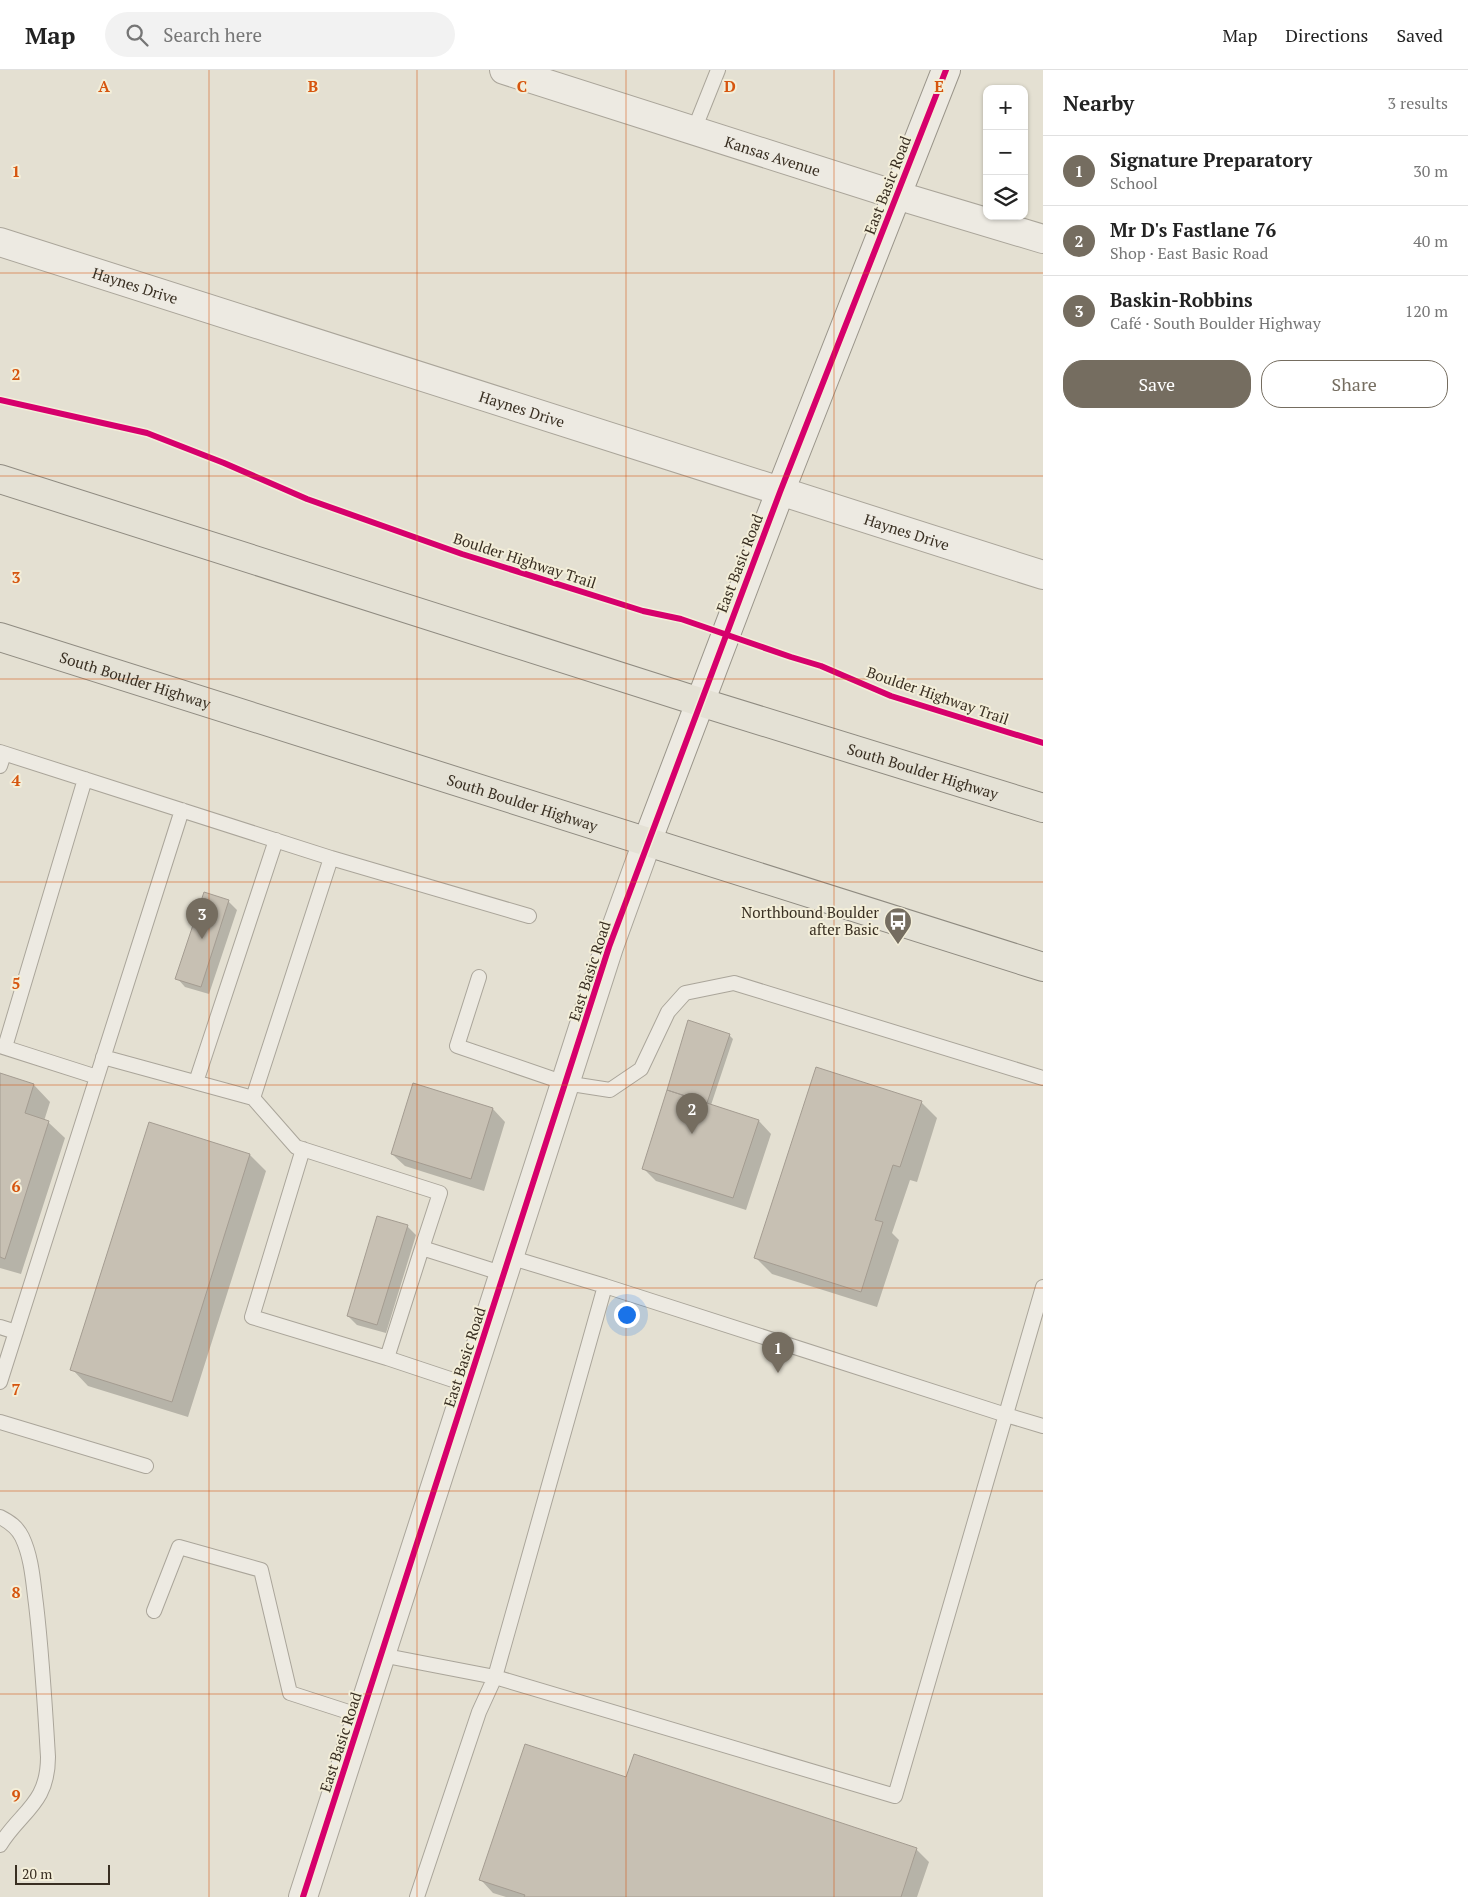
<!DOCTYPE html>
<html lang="en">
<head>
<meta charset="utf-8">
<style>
  :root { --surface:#fff; --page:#f2f2f2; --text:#222; --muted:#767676; --line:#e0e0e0; --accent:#756d60 }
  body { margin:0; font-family:"PT Serif",serif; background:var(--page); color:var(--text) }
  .controls { position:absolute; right:15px; top:15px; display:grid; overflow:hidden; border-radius:10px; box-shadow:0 1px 4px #0004 }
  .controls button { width:45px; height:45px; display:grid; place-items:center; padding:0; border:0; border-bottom:1px solid var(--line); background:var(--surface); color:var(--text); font:25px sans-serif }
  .scale { position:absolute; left:15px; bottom:12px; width:95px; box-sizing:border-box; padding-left:5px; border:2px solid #392f22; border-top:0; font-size:14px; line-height:18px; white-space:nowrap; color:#392f22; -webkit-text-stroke:4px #f3eed9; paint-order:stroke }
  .you { position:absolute; left:626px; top:1244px; width:18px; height:18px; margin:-12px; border:4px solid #fff; border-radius:50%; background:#1a73e8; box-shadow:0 0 0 8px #1a73e833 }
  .badge { display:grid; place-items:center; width:32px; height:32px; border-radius:50%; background:var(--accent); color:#fff; font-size:16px; font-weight:700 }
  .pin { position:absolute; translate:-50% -41px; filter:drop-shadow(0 1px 2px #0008) }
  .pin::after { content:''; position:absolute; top:26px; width:18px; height:15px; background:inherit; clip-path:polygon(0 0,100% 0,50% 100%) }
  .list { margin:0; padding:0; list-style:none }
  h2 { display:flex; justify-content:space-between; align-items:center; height:65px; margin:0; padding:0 20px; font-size:21px }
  h2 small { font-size:16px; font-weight:400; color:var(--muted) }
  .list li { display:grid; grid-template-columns:32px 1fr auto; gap:15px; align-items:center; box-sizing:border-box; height:70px; padding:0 20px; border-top:1px solid var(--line) }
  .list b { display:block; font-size:19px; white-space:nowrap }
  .list p { margin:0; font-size:16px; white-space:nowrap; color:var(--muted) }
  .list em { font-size:16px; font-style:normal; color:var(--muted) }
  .actions { display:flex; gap:10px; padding:15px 20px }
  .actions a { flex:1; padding:11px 0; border:1px solid var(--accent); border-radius:20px; text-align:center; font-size:18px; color:var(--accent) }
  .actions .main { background:var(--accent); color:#fff }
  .icon { flex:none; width:28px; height:28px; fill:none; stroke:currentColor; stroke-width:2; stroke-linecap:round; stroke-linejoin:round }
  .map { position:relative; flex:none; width:1043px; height:1827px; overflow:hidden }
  header { display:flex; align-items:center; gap:30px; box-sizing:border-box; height:70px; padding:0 25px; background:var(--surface); border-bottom:1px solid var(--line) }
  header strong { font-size:24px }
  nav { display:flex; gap:28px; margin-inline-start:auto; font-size:18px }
  .search { width:350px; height:45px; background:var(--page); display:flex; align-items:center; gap:12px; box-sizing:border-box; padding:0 18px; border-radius:28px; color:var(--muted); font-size:19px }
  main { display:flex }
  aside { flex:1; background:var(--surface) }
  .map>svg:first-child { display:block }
</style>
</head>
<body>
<header>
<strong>Map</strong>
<div class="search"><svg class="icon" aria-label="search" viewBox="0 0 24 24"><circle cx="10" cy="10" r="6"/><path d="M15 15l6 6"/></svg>Search here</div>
<nav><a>Map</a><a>Directions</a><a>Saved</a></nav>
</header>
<main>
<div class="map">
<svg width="1043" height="1827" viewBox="0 0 1043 1827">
  <rect width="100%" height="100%" fill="#e4e0d2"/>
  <path fill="#0003" d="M 228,831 L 237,840 L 209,924 L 185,917 L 177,908 Z
    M 729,965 L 733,969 L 711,1035 L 759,1051 L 771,1064 L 746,1140 L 656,1111 L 643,1098 L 669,1020 Z
    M 0,1004 L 34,1015 L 50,1032 L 44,1051 L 48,1052 L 65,1068 L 21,1204 L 0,1198 Z
    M 414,1015 L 493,1039 L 505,1052 L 484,1121 L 405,1096 L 392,1084 Z
    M 921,1032 L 937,1048 L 917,1112 L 910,1110 L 892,1163 L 899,1170 L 877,1237 L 772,1204 L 756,1188 Z
    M 150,1053 L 250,1085 L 266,1101 L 188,1347 L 88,1316 L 72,1299 Z
    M 407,1156 L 416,1165 L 386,1263 L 357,1255 L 348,1246 Z
    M 916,1779 L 929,1792 L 917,1827 L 506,1827 L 493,1823 L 481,1810 Z"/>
  <path fill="#c7c0b3" stroke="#a49c91" d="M 204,822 L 229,830 L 201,917 L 175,909 Z
    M 688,950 L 730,964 L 707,1033 L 667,1020 Z
    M 816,997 L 922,1031 L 900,1097 L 893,1095 L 875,1150 L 883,1152 L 861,1222 L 754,1188 Z
    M 0,1003 L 34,1014 L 25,1043 L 49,1051 L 5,1189 L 0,1187 Z
    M 413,1013 L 493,1038 L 471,1109 L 391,1084 Z
    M 667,1020 L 759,1050 L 733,1128 L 642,1099 Z
    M 149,1052 L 250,1084 L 172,1332 L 70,1300 Z
    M 377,1146 L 408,1155 L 377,1255 L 347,1246 Z
    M 525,1674 L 626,1707 L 634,1684 L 917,1778 L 901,1827 L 524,1827 L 525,1825 L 479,1810 Z"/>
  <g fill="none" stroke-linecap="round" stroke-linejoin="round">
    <g stroke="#aaa59a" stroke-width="16">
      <path id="lane" d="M 694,60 L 718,0
        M 0,682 L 331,788 L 529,846
        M 0,696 L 4,684
        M 479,907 L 457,976 L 565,1013 L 610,1020 L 641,999 L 668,942 L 685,923 L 734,913 L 1043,1008
        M 0,976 L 97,1007
        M 5,977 L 85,709
        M 103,987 L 253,1028 L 296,1077 L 440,1123 L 422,1178 L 504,1204
        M 196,1012 L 276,770
        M 253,1028 L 331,788
        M 303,1079 L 252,1247 L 387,1288 L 422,1178
        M 509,1187 L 605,1216
        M 1043,1217 L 895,1726 L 495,1607 L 605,1216 L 1006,1345 L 1043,1356
        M 0,1257 L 16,1262
        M 387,1288 L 468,1315
        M 0,1312 L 182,740
        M 0,1352 L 146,1396
        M 0,1447 C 10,1452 17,1457 22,1467 C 32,1488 33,1512 36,1534 C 42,1585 45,1636 48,1687 C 48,1734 21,1741 0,1775
        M 154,1541 L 179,1477 L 261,1500 L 290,1623 L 361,1646
        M 381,1585 L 495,1607 L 479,1642 L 417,1827"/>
    </g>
    <g stroke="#aaa59a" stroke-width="30">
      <g id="street">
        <path id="s1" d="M 504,0 L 896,125 L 1043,169"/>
        <path id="s2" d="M 0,172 L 1043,505"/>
        <path d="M 303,1827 L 609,877 L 647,772"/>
      </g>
    </g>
    <g stroke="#9a958a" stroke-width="30">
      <path id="secondary" d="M 647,772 L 780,422 L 946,0"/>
    </g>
    <g stroke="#8f8b81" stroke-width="30">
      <g id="primary">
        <path id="s3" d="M 0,409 L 700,632 L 1043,738"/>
        <path id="s4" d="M 0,567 L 1043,897"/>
      </g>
    </g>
    <use href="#lane" stroke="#edeae2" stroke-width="14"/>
    <use href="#street" stroke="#edeae2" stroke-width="28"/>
    <use href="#secondary" stroke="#edeae2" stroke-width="28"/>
    <use href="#primary" stroke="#e4e1d5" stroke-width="28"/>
    <g stroke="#f3eed9" stroke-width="9">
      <path id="cycleway" d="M 0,330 L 147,363 L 224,393 L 307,429 L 462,484 L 643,541 L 681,549 L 791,587 L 821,596 L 891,626 L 1043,673
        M 303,1827 L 609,877 L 780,422 L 946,0"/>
    </g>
    <use href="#cycleway" stroke="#d6006c" stroke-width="6"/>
  </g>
  <path fill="none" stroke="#d6550e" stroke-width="1" stroke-opacity="0.55" d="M 209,0 L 209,1827M 417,0 L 417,1827M 626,0 L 626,1827M 834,0 L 834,1827M 0,203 L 1043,203M 0,406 L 1043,406M 0,609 L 1043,609M 0,812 L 1043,812M 0,1015 L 1043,1015M 0,1218 L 1043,1218M 0,1421 L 1043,1421M 0,1624 L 1043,1624"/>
  <defs>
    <g id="bus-pin" transform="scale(1.4375)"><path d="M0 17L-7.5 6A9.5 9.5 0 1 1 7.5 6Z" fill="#756d60" stroke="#f3eed9"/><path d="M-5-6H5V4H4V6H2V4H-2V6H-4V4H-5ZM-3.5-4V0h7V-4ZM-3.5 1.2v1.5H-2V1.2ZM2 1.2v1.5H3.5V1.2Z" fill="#fff"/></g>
  </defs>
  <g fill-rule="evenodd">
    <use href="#bus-pin" x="898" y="851"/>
  </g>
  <g text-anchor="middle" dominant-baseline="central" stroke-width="4" stroke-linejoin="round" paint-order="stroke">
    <g font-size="15" fill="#392f22" stroke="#f3eed9">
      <text stroke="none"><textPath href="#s1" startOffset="282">Kansas Avenue</textPath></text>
      <text transform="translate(887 115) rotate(-69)">East Basic Road</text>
      <text stroke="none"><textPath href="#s2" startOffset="142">Haynes Drive</textPath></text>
      <text stroke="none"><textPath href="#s2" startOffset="548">Haynes Drive</textPath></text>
      <text stroke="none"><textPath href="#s2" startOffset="952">Haynes Drive</textPath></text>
      <text transform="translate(525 490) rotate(18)">Boulder Highway Trail</text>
      <text transform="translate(739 493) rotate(-69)">East Basic Road</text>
      <text stroke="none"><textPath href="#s4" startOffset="142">South Boulder Highway</textPath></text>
      <text transform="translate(938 625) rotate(19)">Boulder Highway Trail</text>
      <text stroke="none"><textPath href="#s3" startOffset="968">South Boulder Highway</textPath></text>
      <text stroke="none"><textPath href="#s4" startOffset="548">South Boulder Highway</textPath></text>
      <text transform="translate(589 901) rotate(-72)">East Basic Road</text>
      <text transform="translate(464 1287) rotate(-72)">East Basic Road</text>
      <text transform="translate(340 1672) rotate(-72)">East Basic Road</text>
    </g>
    <g font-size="15" fill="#392f22" stroke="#f3eed9" text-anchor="end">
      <text x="879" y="842">Northbound Boulder<tspan x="879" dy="17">after Basic</tspan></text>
    </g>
  </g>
  <g font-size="16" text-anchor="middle" font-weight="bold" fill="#d6550e" stroke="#f3eed9" stroke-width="4" stroke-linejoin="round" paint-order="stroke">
    <text x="104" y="22">A</text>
    <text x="313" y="22">B</text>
    <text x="522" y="22">C</text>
    <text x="730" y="22">D</text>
    <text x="939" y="22">E</text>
    <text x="16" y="107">1</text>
    <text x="16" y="310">2</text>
    <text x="16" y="513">3</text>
    <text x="16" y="716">4</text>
    <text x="16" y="919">5</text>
    <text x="16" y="1122">6</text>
    <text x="16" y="1325">7</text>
    <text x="16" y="1528">8</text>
    <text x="16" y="1731">9</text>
  </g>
</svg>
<div class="controls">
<button>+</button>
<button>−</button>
<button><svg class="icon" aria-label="layers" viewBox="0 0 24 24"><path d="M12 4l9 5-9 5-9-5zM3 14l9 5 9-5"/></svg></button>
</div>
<div class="scale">20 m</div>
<div class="you"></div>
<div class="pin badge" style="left:778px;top:1303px">1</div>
<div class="pin badge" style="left:692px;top:1064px">2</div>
<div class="pin badge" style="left:202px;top:869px">3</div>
</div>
<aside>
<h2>Nearby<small>3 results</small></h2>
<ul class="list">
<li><span class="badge">1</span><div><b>Signature Preparatory</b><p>School</p></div><em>30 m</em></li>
<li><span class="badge">2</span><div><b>Mr D's Fastlane 76</b><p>Shop · East Basic Road</p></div><em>40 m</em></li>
<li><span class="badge">3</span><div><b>Baskin-Robbins</b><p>Café · South Boulder Highway</p></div><em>120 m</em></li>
</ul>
<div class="actions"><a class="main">Save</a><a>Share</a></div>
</aside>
</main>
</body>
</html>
